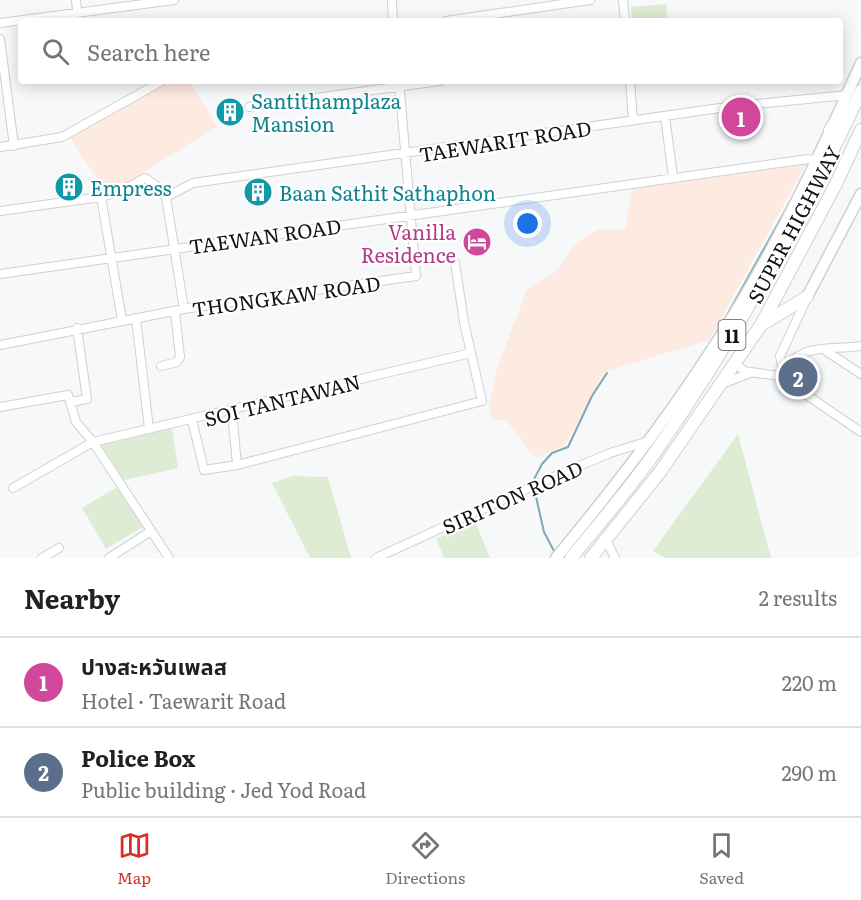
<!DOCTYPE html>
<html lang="en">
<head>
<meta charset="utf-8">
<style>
  :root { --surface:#fff; --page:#f2f2f2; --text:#202124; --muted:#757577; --line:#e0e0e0; --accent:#d93025 }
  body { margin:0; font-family:Literata,"Noto Sans Thai",serif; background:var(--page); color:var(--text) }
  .you { position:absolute; left:528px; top:224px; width:21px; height:21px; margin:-15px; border:4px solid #fff; border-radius:50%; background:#1a73e8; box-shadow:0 0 0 9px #1a73e833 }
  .badge { display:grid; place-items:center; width:39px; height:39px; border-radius:50%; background:var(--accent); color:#fff; font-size:20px; font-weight:700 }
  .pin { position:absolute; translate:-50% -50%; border:3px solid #fff; box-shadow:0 2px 6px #0006 }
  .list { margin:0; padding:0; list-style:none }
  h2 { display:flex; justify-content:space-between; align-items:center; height:78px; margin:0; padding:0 24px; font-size:26px }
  h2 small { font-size:20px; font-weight:400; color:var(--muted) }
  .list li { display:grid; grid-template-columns:39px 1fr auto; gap:18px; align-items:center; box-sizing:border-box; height:90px; padding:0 24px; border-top:2px solid var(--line) }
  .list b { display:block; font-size:22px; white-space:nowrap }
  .list p { margin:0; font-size:20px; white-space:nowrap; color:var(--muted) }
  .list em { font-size:20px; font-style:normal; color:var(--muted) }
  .icon { flex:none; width:33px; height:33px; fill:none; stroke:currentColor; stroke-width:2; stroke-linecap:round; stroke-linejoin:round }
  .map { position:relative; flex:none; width:861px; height:558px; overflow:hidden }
  .search { position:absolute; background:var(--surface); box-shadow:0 3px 15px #0003; left:18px; right:18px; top:18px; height:66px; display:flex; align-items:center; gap:15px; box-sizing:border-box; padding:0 21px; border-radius:6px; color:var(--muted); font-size:22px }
  .sheet { height:258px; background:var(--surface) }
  nav { display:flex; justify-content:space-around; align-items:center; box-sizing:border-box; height:84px; border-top:2px solid var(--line); background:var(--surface); font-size:16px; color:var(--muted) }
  nav a { display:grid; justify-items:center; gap:3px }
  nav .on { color:var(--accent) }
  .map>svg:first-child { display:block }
</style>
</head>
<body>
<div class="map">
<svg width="861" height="558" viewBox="0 0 861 558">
  <rect width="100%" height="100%" fill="#f7f8f9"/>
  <path fill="#fdeae1" d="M 171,81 L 190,81 L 217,127 L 108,194 L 70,138 Z
    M 806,164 L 709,340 L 607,371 L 564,446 L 535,458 L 507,421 L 492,419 L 489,407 L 497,368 L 527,289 L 556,271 L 575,245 L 589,234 L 598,230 L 626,229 L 632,186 Z"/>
  <path fill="#deecd3" d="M 666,4 L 668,21 L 632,21 L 631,7 Z
    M 172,428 L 178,468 L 124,480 L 101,445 Z
    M 738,434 L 771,558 L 665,558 L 653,551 Z
    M 292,476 L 328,477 L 351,558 L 310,558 L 272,483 Z
    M 119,486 L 143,527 L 106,549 L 82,508 Z
    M 475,521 L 490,558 L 444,558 L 436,539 Z"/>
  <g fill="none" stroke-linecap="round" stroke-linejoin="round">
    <path stroke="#7da9b4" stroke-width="2" d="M 726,317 L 796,191
      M 532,483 L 542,464 L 552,453 L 568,447 L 592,396 L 607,373
      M 534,488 L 544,532 L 555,553"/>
    <g stroke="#cfd0d1" stroke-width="10">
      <path id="minor" d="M 76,0 L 78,21
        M 392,0 L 393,21
        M 623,0 L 625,21
        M 446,21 L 590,0
        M 0,23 L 174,0
        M 0,39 L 14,146
        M 630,81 L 633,120
        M 249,107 L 440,81
        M 665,116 L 673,177
        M 0,147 L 62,137 L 162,81
        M 101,197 L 122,320
        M 166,197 L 193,183 L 727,107 L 847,95
        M 0,211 L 101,197 L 119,192 L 145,178 L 158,187 L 166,197 L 184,309
        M 0,274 L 808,159 L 816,161
        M 136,318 L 149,429
        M 0,345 L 184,309 L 416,276 L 399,81
        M 823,349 L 861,374
        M 735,362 L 744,371 L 779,376 L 861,432
        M 161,366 L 177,362 L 180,357 L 175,311
        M 783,369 L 780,356 L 807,298
        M 779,376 C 801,341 826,351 861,346
        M 722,384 L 750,373
        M 71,402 L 87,399 L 77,328
        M 0,407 L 68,395 L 76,422 L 93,442 L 169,558
        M 232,411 L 237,465
        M 192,420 L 204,470 L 237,465 L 482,401 L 464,322 L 455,263
        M 13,488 L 93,442 L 471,353
        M 606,540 L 615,558
        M 42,558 L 59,548
        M 109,558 L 151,531
        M 376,558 L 544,481 L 610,453 L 649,441"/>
    </g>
    <g stroke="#cfd0d1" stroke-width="13">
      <path id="secondary" d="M 807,297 L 861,194
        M 556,558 C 621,479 683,399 736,311 C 784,232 823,148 861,63"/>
    </g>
    <g stroke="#cfd0d1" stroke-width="14">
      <path id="trunk" d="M 830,130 L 847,107
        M 761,325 L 807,297
        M 571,558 C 600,523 630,488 656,451 C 736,336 802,218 861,91
        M 591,558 L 660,472 L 761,325 L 836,184 L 861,130"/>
    </g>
    <use href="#minor" stroke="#fff" stroke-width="8"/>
    <use href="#secondary" stroke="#fff" stroke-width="10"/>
    <use href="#trunk" stroke="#fff" stroke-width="12"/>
  </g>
  <defs>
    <g id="building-disc" transform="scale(1.5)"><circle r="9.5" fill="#0f9aa8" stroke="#fff"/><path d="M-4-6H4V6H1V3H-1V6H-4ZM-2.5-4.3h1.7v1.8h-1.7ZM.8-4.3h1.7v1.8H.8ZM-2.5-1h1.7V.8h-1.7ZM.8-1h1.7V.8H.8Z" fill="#fff"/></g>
    <g id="hotel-disc" transform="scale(1.5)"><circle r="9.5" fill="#d1479c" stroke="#fff"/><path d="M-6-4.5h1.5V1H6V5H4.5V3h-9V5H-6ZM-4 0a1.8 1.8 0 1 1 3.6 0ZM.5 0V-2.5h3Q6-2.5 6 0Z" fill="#fff"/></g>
  </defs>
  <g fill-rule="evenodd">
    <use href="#building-disc" x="230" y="112"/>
    <use href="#building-disc" x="69" y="187"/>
    <use href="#building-disc" x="258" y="192"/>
    <use href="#hotel-disc" x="477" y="242"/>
  </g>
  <g text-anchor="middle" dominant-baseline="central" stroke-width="4.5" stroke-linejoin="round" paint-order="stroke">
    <rect fill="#fff" stroke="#585959" stroke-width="1.5" x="718.5" y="320" width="27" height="30" rx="4.5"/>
    <g font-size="18" font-weight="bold" fill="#111212">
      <text x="732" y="335">11</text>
    </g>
    <g font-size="20" fill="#0d838f" stroke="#fff" text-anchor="start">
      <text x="251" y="100">Santithamplaza<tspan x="251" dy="23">Mansion</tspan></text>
      <text x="90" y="187">Empress</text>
      <text x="279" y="192">Baan Sathit Sathaphon</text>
    </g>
    <g font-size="20" fill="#111212" stroke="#fff">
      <text transform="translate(505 140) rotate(-9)">TAEWARIT ROAD</text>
      <text transform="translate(793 224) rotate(-62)">SUPER HIGHWAY</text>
      <text transform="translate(265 235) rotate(-8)">TAEWAN ROAD</text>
      <text transform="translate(286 295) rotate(-8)">THONGKAW ROAD</text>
      <text transform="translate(282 399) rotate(-14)">SOI TANTAWAN</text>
      <text transform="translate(512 496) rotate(-24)">SIRITON ROAD</text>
    </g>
    <g font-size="20" fill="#b23c85" stroke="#fff" text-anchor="end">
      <text x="456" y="231">Vanilla<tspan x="456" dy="23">Residence</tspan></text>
    </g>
  </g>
</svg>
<div class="you"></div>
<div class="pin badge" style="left:741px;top:117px;background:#d1479c">1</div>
<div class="pin badge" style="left:798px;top:377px;background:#5c6f8a">2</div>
<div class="search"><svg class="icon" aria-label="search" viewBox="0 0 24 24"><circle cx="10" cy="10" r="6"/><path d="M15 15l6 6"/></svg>Search here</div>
</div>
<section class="sheet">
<h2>Nearby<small>2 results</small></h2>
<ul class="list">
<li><span class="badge" style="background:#d1479c">1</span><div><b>ปางสะหวันเพลส</b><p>Hotel · Taewarit Road</p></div><em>220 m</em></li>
<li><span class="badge" style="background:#5c6f8a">2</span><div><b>Police Box</b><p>Public building · Jed Yod Road</p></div><em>290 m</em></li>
</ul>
</section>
<nav>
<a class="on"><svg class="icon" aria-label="map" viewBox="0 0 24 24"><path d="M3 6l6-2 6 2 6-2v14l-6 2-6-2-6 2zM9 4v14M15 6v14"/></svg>Map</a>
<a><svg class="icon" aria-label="directions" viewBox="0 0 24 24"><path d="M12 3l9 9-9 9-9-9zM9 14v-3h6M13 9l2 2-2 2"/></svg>Directions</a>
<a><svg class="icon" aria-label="saved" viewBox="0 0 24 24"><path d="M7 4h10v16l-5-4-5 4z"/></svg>Saved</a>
</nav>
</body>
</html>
